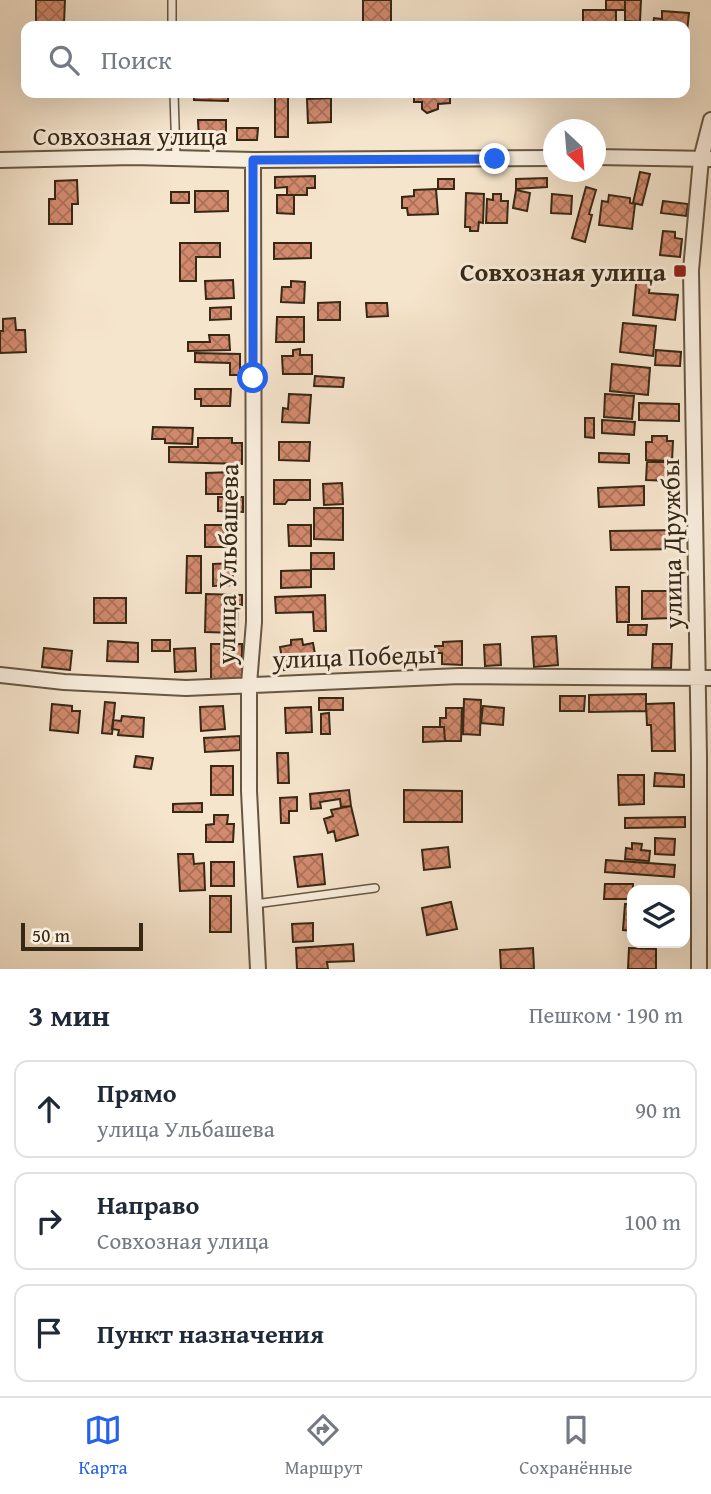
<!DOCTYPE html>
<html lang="ru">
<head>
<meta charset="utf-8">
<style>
  :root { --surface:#fff; --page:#f2f2f3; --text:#1f2937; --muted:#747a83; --line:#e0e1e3; --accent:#2563eb }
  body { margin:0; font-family:"Gentium Book Plus",serif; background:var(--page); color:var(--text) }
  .controls { position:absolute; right:21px; bottom:21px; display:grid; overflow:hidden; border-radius:14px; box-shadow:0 7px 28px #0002 }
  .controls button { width:63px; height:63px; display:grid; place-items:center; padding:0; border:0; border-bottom:2px solid var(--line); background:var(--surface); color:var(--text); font:35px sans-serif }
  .compass { position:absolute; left:543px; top:119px; width:63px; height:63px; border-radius:50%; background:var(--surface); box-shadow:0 7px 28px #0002; rotate:154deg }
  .scale { position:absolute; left:21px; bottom:18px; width:122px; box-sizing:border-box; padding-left:7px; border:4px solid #372814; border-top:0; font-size:19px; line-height:24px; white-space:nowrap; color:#372814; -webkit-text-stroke:5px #f9eede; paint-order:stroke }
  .stop { position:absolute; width:21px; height:21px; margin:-16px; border:5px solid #2563eb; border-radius:50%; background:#fff }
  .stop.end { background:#2563eb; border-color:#fff; box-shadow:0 2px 7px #0008 }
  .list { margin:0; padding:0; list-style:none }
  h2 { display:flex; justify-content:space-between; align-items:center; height:91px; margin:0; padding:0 28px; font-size:30px }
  h2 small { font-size:23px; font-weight:400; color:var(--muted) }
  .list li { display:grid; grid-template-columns:46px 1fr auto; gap:21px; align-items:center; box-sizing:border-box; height:98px; margin:0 14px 14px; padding:0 14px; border:2px solid var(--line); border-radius:14px }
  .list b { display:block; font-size:26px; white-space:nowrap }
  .list p { margin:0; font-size:23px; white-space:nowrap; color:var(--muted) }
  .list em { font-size:23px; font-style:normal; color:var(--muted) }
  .icon { flex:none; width:38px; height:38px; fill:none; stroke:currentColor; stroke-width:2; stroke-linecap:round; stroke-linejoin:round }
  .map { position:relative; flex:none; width:711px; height:969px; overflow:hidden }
  .search { position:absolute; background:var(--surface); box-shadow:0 7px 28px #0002; left:21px; right:21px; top:21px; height:77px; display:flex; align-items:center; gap:18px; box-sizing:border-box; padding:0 24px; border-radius:14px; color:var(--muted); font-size:26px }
  .sheet { height:427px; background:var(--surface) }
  nav { display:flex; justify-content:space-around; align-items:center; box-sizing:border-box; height:98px; border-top:2px solid var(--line); background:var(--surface); font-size:19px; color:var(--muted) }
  nav a { display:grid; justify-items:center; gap:4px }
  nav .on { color:var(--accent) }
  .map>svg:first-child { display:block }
</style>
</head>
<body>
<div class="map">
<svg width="711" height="969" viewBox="0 0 711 969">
  <defs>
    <pattern id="building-cross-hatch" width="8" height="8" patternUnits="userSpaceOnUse" patternTransform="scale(1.75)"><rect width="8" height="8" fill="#d38a6e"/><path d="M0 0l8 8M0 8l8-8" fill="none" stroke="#ac7159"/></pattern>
  </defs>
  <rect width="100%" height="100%" fill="#f6e5cd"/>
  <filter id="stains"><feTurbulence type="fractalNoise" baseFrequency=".00286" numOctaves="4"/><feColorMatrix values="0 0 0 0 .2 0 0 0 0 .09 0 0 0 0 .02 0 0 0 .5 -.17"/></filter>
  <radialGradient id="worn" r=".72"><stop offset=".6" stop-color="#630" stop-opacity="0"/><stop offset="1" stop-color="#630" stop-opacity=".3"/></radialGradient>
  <path fill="url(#building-cross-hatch)" stroke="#372814" stroke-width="2" d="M 36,0 L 65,0 L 64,23 L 36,23 Z
    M 363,0 L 391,0 L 391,26 L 363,26 Z
    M 606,0 L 625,0 L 625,10 L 606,10 Z
    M 625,0 L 641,0 L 640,22 L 625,21 Z
    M 583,10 L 616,10 L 616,26 L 583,26 Z
    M 662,11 L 689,13 L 686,41 L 685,26 L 653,26 L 654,18 L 662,19 Z
    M 194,93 L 228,93 L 228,101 L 194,100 Z
    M 414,93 L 450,93 L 450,103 L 438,104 L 438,109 L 427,113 L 422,109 L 422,102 L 414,102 Z
    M 275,94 L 288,94 L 288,137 L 275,137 Z
    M 331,98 L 331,122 L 308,123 L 307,99 Z
    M 198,120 L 226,120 L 226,140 L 199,141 Z
    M 237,128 L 258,128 L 257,140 L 237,140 Z
    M 640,172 L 650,174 L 642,205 L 633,203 Z
    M 315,176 L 315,188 L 307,188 L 307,195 L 287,195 L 287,187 L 275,188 L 275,177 Z
    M 547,178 L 547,187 L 516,189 L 516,179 Z
    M 438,179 L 454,179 L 454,189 L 438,189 Z
    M 77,180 L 78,204 L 72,204 L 72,224 L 49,224 L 49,199 L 55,199 L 55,181 Z
    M 586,187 L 596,190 L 589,214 L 592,215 L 585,242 L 572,238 Z
    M 436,189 L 438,214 L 408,215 L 407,208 L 402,208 L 402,197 L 414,196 L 414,190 Z
    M 516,190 L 530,193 L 527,211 L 513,208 Z
    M 195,191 L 228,191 L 228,211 L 195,212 Z
    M 171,192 L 189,192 L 189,203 L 171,203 Z
    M 466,193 L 484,194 L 483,223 L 479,222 L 478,231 L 470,231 L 470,227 L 465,227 Z
    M 493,194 L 501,194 L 501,201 L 508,201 L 507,223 L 486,223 L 487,199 L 493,200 Z
    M 552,194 L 572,196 L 571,214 L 551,213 Z
    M 277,195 L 294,195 L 294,214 L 277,213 Z
    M 609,195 L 630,198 L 630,203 L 635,204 L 632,229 L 599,225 L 602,201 L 608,202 Z
    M 663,201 L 688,204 L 686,216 L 661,213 Z
    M 663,231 L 675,232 L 675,238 L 682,239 L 680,257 L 660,255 Z
    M 180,243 L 220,243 L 220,257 L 196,257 L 196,281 L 180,281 Z
    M 274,243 L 311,243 L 311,258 L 274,259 Z
    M 637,274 L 651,276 L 649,293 L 678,295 L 675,320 L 633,315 Z
    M 233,280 L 234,298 L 206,299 L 205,281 Z
    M 291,281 L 305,282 L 304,303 L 281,302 L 282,287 L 291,287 Z
    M 340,302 L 340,320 L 318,320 L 318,303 Z
    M 366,303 L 387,303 L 388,316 L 367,317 Z
    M 231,307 L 231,319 L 210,320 L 210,308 Z
    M 277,317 L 304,317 L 304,342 L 276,342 Z
    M 15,318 L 16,330 L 25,330 L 26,352 L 0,353 L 0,331 L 3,331 L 3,319 Z
    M 623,323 L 656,326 L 653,356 L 620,352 Z
    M 209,335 L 229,335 L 230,350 L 188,351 L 188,342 L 210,342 Z
    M 300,349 L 300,355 L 312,355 L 312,374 L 283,374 L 282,356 L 293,356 L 293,350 Z
    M 656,350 L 681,352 L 680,366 L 655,365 Z
    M 195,353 L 240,354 L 240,375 L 230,375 L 230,363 L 195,362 Z
    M 612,364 L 650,368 L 648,395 L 610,391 Z
    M 315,376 L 344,378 L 343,387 L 314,386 Z
    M 195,389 L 231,389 L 230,406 L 201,406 L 201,399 L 195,399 Z
    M 289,394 L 311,395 L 309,423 L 282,422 L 283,408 L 288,409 Z
    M 605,394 L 634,396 L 632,419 L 604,417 Z
    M 639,403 L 679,404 L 679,421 L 639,420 Z
    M 585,418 L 594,418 L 594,438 L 585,437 Z
    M 602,420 L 635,422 L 634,435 L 602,433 Z
    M 153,427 L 193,428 L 192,444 L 165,443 L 165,439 L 152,439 Z
    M 652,436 L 667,436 L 667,441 L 673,441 L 672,461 L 646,460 L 646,442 L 652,442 Z
    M 198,438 L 232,438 L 232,443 L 242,443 L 242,464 L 169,462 L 169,447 L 198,447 Z
    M 279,442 L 310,442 L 309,461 L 279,460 Z
    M 599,453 L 629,454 L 629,463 L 599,462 Z
    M 647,462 L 672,462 L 672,481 L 646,480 Z
    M 232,472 L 233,494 L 206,494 L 206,473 Z
    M 274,480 L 310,480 L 310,500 L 288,500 L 285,504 L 274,504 Z
    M 342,483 L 343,504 L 324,505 L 323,484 Z
    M 644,486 L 644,505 L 599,507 L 598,488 Z
    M 218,497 L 243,497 L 243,512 L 218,511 Z
    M 314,508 L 343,508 L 343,540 L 314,539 Z
    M 205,525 L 236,525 L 236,547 L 205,547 Z
    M 288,525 L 311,525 L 311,546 L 289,546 Z
    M 681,530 L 681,549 L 611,550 L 610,531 Z
    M 311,553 L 334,553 L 334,569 L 311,569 Z
    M 187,556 L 201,556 L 201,593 L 186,593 Z
    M 233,563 L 233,585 L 213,586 L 213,564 Z
    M 311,570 L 311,587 L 281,588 L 281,571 Z
    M 616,587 L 629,587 L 629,622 L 617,622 Z
    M 642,591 L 671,591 L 672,618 L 642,619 Z
    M 206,594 L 242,595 L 242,605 L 238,605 L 237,633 L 205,632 Z
    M 325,595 L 326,631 L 314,631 L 313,612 L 276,613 L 275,597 Z
    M 94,598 L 126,598 L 126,623 L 94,623 Z
    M 628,625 L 647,625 L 646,635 L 628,635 Z
    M 556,636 L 558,665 L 534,667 L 532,637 Z
    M 302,639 L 303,645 L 313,643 L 317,665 L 284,670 L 280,647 L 291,645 L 291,640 Z
    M 152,640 L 170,640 L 170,651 L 152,651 Z
    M 108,641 L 138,643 L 138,662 L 107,661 Z
    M 462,641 L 462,665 L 442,664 L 442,653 L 435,653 L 435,646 L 443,646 L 443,642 Z
    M 211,644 L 242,644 L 242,680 L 211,680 Z
    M 500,644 L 501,665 L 485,666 L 484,645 Z
    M 653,644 L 672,644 L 671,668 L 652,668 Z
    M 44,648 L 72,651 L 70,670 L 42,667 Z
    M 195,648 L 196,671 L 175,672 L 174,649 Z
    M 646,694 L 646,711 L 589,712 L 589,695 Z
    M 560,696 L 585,696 L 584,711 L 560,711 Z
    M 319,698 L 343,698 L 343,710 L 319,710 Z
    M 464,699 L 481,700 L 480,735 L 463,734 Z
    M 105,702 L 115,703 L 112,734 L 102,733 Z
    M 674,703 L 675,751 L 652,751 L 651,725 L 647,725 L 646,704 Z
    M 52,704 L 72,706 L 72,711 L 80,711 L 78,733 L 50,730 Z
    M 223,706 L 225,729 L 201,731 L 200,707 Z
    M 483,706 L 504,708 L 503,725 L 481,723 Z
    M 311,707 L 312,732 L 286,733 L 285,708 Z
    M 446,708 L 462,708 L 461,741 L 445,741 L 444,727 L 440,727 L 440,718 L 446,718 Z
    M 329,713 L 330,734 L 321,734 L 321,714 Z
    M 122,716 L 144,718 L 143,737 L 118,735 L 119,730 L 112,729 L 113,720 L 121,721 Z
    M 423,727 L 444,727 L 445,741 L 423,742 Z
    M 240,736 L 240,750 L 205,752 L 204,738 Z
    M 277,753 L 288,753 L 289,783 L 278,783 Z
    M 136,756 L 153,758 L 151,769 L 134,767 Z
    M 211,766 L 233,766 L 233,795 L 211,795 Z
    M 655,773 L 684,775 L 684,787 L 654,786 Z
    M 618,775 L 644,775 L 644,804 L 619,805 Z
    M 349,790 L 351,806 L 341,807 L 340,799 L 320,802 L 321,808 L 311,809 L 310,794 Z
    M 404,790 L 462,791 L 462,822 L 404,822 Z
    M 297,797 L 297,811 L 289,811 L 289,823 L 281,823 L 280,798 Z
    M 202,803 L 202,812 L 173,812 L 173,804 Z
    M 351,806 L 358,835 L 336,841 L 334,831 L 328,833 L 324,819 L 333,816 L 331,810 Z
    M 214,815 L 228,815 L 227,824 L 234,824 L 233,842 L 206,842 L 206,825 L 214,824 Z
    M 685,817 L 685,827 L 625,828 L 625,818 Z
    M 655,838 L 675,839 L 674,855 L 655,854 Z
    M 632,843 L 642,844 L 641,850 L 650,851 L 649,861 L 625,859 L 626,848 L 632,849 Z
    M 448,847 L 450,867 L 424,870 L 422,850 Z
    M 178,854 L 193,854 L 194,864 L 204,863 L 205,890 L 180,891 Z
    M 322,854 L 325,884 L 298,887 L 294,857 Z
    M 606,860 L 675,865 L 674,877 L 605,872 Z
    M 211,862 L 234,862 L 234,886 L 211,886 Z
    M 605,884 L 633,884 L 632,899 L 604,899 Z
    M 210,896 L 231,896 L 231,932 L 210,932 Z
    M 451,902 L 457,929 L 427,935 L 422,908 Z
    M 625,904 L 632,904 L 632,931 L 623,930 Z
    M 313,923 L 313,941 L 293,942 L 292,924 Z
    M 353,944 L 354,961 L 327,962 L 328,969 L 297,969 L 296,948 Z
    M 533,948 L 534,969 L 501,969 L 500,950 Z
    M 629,948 L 656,949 L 656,969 L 628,969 Z"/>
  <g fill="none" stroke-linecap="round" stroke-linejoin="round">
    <g stroke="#675742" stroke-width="10">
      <path id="lane" d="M 172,0 L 172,26
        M 174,93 L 176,157
        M 255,904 L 375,888"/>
    </g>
    <g stroke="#675742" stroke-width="18">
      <path id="street" d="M 596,157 L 711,159
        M 0,160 L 133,157 L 253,160 L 554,158
        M 253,160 L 254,622 L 249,684 L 249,791 L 258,969
        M 0,675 L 64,682 L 186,688 L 460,676 L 711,678
        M 699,969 L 699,757 L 691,270 L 701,159 L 711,120"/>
    </g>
    <use href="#lane" stroke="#f9eede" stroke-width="7"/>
    <use href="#street" stroke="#f9eede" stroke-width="14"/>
  </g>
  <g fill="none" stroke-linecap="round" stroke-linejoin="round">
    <path stroke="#2563eb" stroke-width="9" d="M 253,378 L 253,160 L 495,159"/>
  </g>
  <rect fill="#8f2418" stroke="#f9eede" stroke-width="2.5" x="673" y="264" width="14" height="14" rx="3.5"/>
  <g text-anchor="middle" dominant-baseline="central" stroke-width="6" stroke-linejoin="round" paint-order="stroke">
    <g font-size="26" fill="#372814" stroke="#f9eede">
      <text x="130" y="135">Совхозная улица</text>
      <text transform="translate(671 544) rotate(-91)">улица Дружбы</text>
      <text transform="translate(227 564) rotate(-89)">улица Ульбашева</text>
      <text transform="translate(354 656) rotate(-2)">улица Победы</text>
    </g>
    <g font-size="26" font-weight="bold" fill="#372814" stroke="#f9eede" text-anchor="end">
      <text x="666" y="271">Совхозная улица</text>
    </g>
  </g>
  <rect width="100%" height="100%" filter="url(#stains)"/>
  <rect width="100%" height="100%" fill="url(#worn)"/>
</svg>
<div class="controls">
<button><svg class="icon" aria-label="layers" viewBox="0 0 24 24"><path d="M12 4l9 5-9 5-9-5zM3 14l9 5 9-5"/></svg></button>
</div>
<svg class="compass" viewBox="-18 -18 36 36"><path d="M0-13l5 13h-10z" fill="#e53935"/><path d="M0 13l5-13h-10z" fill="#747a83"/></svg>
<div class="scale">50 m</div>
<div class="stop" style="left:253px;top:378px"></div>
<div class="stop end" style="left:495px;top:159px"></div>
<div class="search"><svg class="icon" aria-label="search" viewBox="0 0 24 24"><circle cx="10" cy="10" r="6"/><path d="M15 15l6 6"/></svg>Поиск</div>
</div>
<section class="sheet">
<h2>3 мин<small>Пешком · 190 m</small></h2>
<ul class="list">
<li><svg class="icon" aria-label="ahead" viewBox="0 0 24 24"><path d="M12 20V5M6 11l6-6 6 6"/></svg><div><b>Прямо</b><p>улица Ульбашева</p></div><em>90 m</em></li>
<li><svg class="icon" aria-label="right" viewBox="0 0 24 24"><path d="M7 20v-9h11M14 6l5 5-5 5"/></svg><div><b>Направо</b><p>Совхозная улица</p></div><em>100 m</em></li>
<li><svg class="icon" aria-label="arrive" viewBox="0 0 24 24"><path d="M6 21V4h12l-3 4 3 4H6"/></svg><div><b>Пункт назначения</b></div></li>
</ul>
</section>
<nav>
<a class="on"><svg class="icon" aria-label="map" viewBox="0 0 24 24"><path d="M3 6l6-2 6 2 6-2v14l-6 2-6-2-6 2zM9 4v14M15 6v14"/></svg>Карта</a>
<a><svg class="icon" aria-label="directions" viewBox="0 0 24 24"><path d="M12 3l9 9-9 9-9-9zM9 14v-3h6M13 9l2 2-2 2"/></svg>Маршрут</a>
<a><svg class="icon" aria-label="saved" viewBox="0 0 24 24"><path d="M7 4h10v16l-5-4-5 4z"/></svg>Сохранённые</a>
</nav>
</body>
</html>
